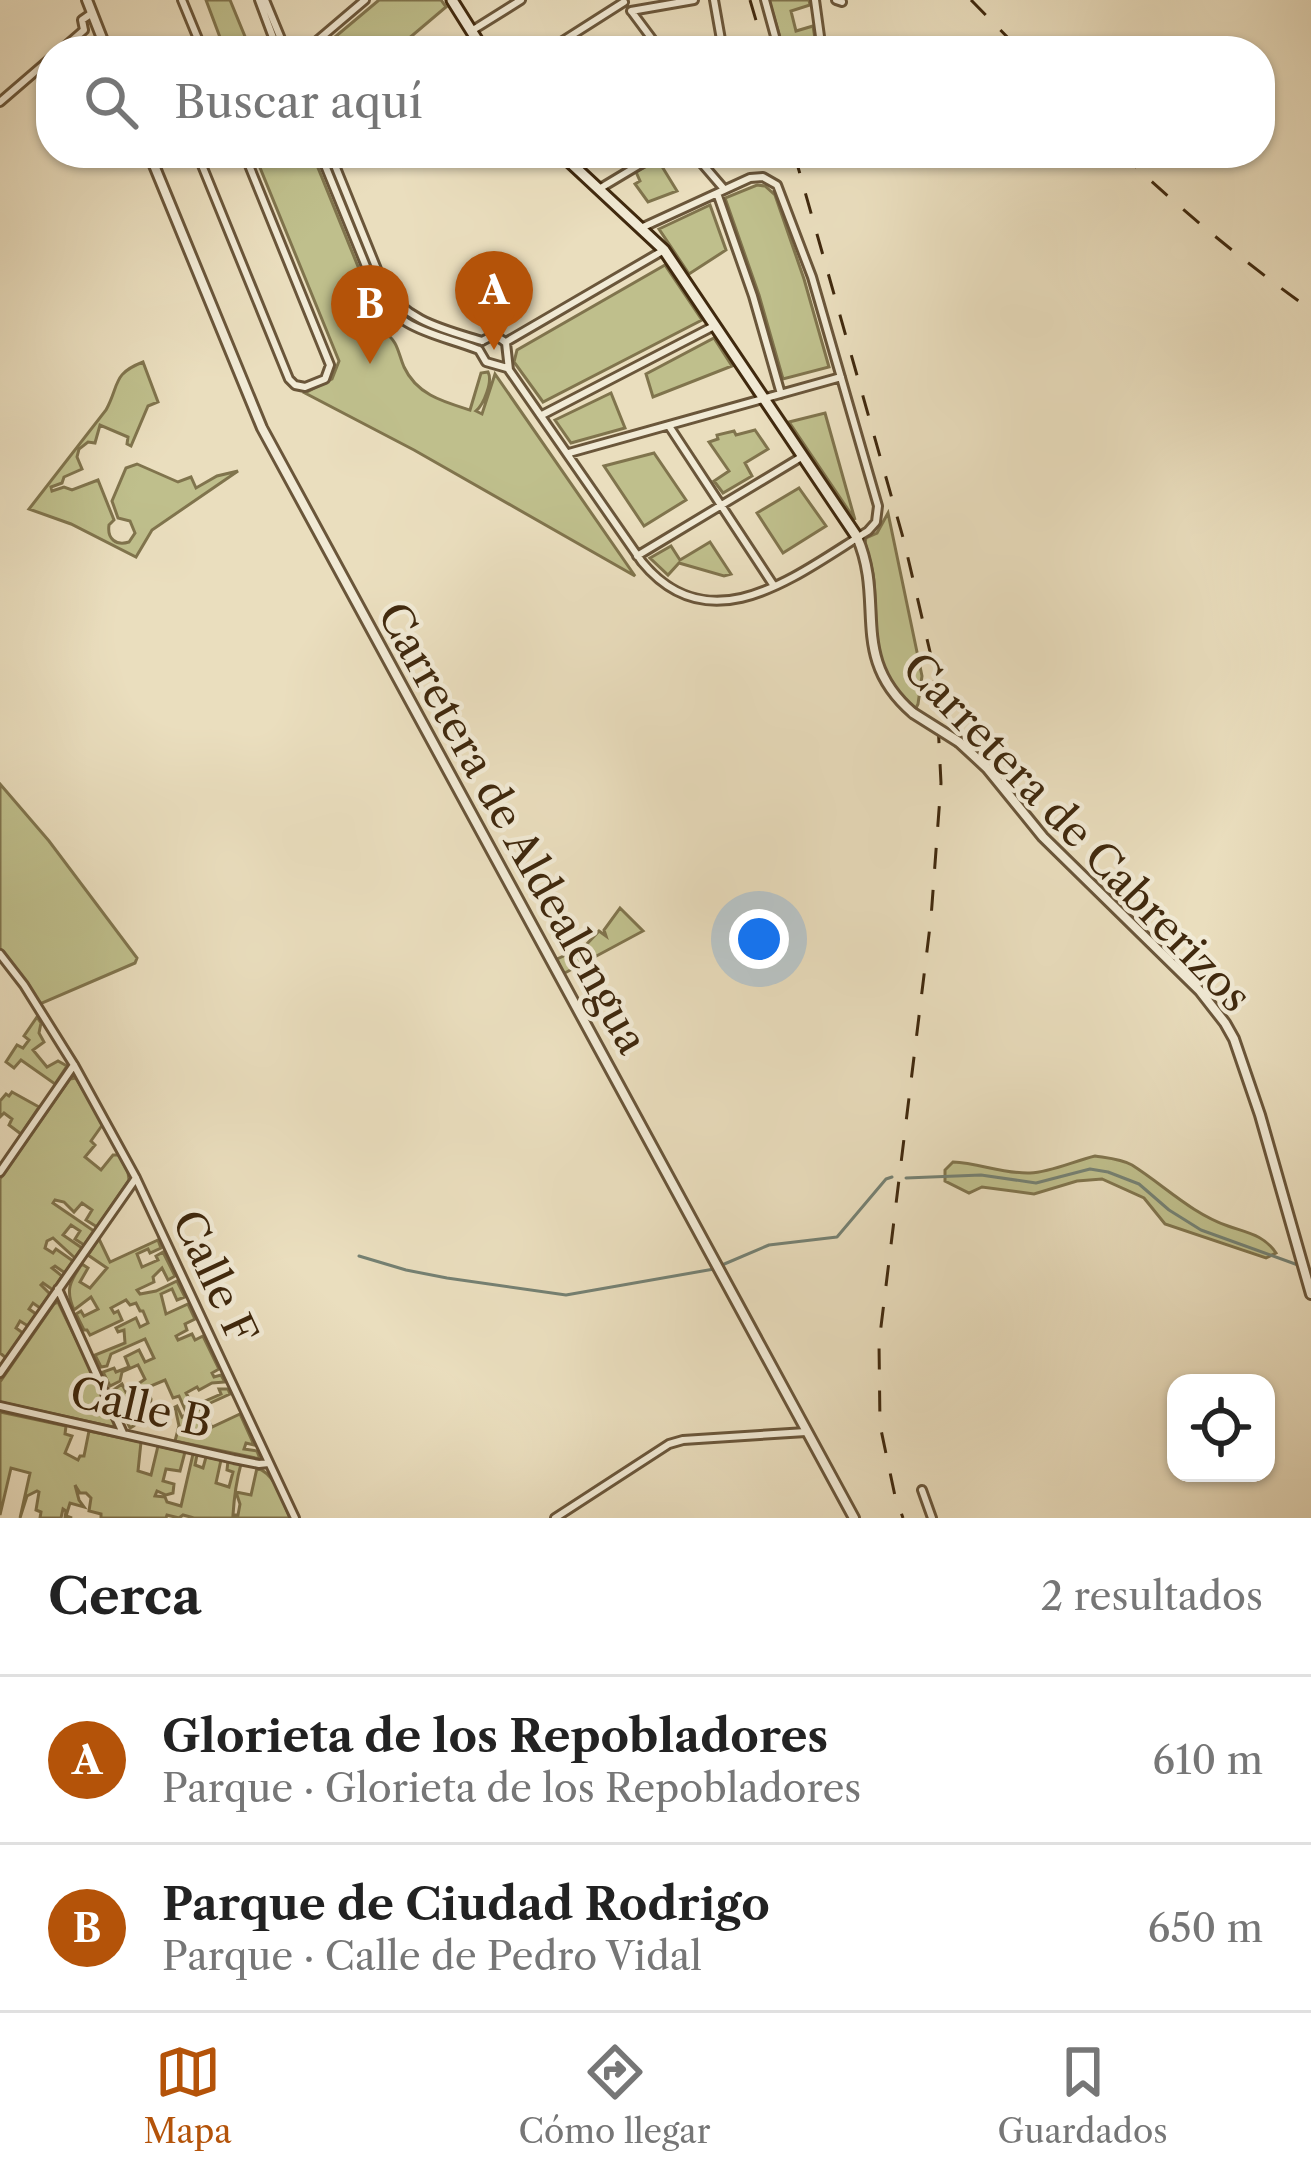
<!DOCTYPE html>
<html lang="es">
<head>
<meta charset="utf-8">
<style>
  :root { --surface:#fff; --page:#f2f2f2; --text:#222; --muted:#767676; --line:#e0e0e0; --accent:#b45309 }
  body { margin:0; font-family:"Libre Caslon Text",serif; background:var(--page); color:var(--text) }
  .controls { position:absolute; right:36px; bottom:36px; display:grid; overflow:hidden; border-radius:24px; box-shadow:0 3px 9px #0004 }
  .controls button { width:108px; height:108px; display:grid; place-items:center; padding:0; border:0; border-bottom:3px solid var(--line); background:var(--surface); color:var(--text); font:60px sans-serif }
  .you { position:absolute; left:759px; top:939px; width:42px; height:42px; margin:-30px; border:9px solid #fff; border-radius:50%; background:#1a73e8; box-shadow:0 0 0 18px #1a73e833 }
  .badge { display:grid; place-items:center; width:78px; height:78px; border-radius:50%; background:var(--accent); color:#fff; font-size:39px; font-weight:700 }
  .pin { position:absolute; translate:-50% -99px; filter:drop-shadow(0 3px 6px #0008) }
  .pin::after { content:''; position:absolute; top:63px; width:42px; height:36px; background:inherit; clip-path:polygon(0 0,100% 0,50% 100%) }
  .list { margin:0; padding:0; list-style:none }
  h2 { display:flex; justify-content:space-between; align-items:center; height:156px; margin:0; padding:0 48px; font-size:51px }
  h2 small { font-size:39px; font-weight:400; color:var(--muted) }
  .list li { display:grid; grid-template-columns:78px 1fr auto; gap:36px; align-items:center; box-sizing:border-box; height:168px; padding:0 48px; border-top:3px solid var(--line) }
  .list b { display:block; font-size:45px; white-space:nowrap }
  .list p { margin:0; font-size:39px; white-space:nowrap; color:var(--muted) }
  .list em { font-size:39px; font-style:normal; color:var(--muted) }
  .icon { flex:none; width:66px; height:66px; fill:none; stroke:currentColor; stroke-width:2; stroke-linecap:round; stroke-linejoin:round }
  .map { position:relative; flex:none; width:1311px; height:1518px; overflow:hidden }
  .search { position:absolute; background:var(--surface); box-shadow:0 3px 9px #0004; left:36px; right:36px; top:36px; height:132px; display:flex; align-items:center; gap:30px; box-sizing:border-box; padding:0 42px; border-radius:48px; color:var(--muted); font-size:45px }
  .sheet { height:492px; background:var(--surface) }
  nav { display:flex; justify-content:space-around; align-items:center; box-sizing:border-box; height:168px; border-top:3px solid var(--line); background:var(--surface); font-size:33px; color:var(--muted) }
  nav a { display:grid; justify-items:center; gap:6px }
  nav .on { color:var(--accent) }
  .map>svg:first-child { display:block }
</style>
</head>
<body>
<div class="map">
<svg width="1311" height="1518" viewBox="0 0 1311 1518">
  <rect width="100%" height="100%" fill="#eadebe"/>
  <filter id="stains"><feTurbulence type="fractalNoise" baseFrequency=".00167" numOctaves="4"/><feColorMatrix values="0 0 0 0 .2 0 0 0 0 .09 0 0 0 0 .02 0 0 0 .5 -.17"/></filter>
  <radialGradient id="worn" r=".72"><stop offset=".6" stop-color="#630" stop-opacity="0"/><stop offset="1" stop-color="#630" stop-opacity=".3"/></radialGradient>
  <path fill="#bfbf8c" stroke="#80744d" stroke-width="3" d="M 206,0 L 230,0 L 246,39 L 224,48 Z
    M 379,0 L 441,0 L 446,7 L 394,51 L 328,51 L 323,47 Z
    M 769,0 L 809,0 L 810,5 L 791,11 L 796,31 L 813,26 L 817,51 L 784,51 Z
    M 254,153 L 312,153 L 385,333 C 398,341 398,353 404,367 C 417,395 444,402 470,410 L 481,373 L 488,372 C 493,381 484,404 476,411 L 482,414 L 495,374 L 635,576 L 414,450 L 305,393 L 332,379 L 339,361 Z
    M 658,160 L 677,191 L 648,202 L 635,184 L 640,181 L 636,172 Z
    M 757,185 L 765,186 L 775,195 L 804,279 L 829,367 L 783,379 L 759,295 L 725,198 Z
    M 710,205 L 726,250 L 689,274 L 659,229 Z
    M 665,265 L 702,320 L 543,402 L 514,362 L 517,350 Z
    M 714,338 L 732,366 L 653,397 L 646,374 Z
    M 143,362 L 158,402 L 148,406 L 131,446 L 127,444 L 128,437 L 100,425 L 95,443 L 88,442 L 79,449 L 77,457 L 82,469 L 64,477 L 62,483 L 51,487 L 52,491 L 64,487 L 72,490 L 98,480 L 114,520 L 109,525 C 107,539 116,546 129,542 L 135,533 L 130,521 L 118,518 L 112,501 L 126,468 L 137,464 L 178,482 L 191,477 L 196,488 L 217,476 L 238,471 L 152,530 L 136,557 L 71,524 L 29,509 L 106,410 C 120,384 112,374 143,362 Z
    M 611,393 L 625,428 L 571,443 L 555,420 Z
    M 825,413 L 855,520 L 789,422 Z
    M 755,430 L 768,449 L 745,463 L 752,476 L 723,493 L 714,481 L 729,471 L 709,442 L 718,439 L 717,435 L 734,431 L 736,435 Z
    M 654,453 L 686,500 L 644,526 L 604,466 Z
    M 799,488 L 826,526 L 783,553 L 757,513 Z
    M 888,513 L 922,676 L 918,704 L 915,710 C 868,664 879,641 874,582 C 873,569 869,556 865,543 L 866,538 L 877,533 Z
    M 710,542 L 731,574 L 724,576 L 679,563 L 668,575 L 650,558 L 671,546 L 680,560 Z
    M 0,784 L 49,841 L 137,958 L 135,963 L 40,1004 L 0,948 Z
    M 620,908 L 643,931 L 563,974 L 557,959 L 584,947 L 599,931 L 606,936 L 604,930 Z
    M 37,1017 L 41,1023 L 39,1033 L 44,1042 L 33,1050 L 47,1067 L 58,1061 L 67,1066 L 55,1084 L 21,1060 L 14,1068 L 6,1062 L 17,1045 L 23,1048 L 29,1040 L 24,1036 Z
    M 76,1078 L 103,1124 L 91,1141 L 95,1145 L 85,1157 L 101,1170 L 113,1155 L 119,1155 L 128,1172 L 129,1180 L 97,1227 L 86,1220 L 92,1210 L 82,1203 L 74,1212 L 64,1202 L 55,1200 L 53,1203 L 94,1231 L 84,1245 L 75,1239 L 80,1231 L 71,1225 L 63,1235 L 82,1248 L 75,1258 L 53,1238 L 47,1241 L 45,1248 L 53,1253 L 56,1249 L 73,1261 L 65,1273 L 55,1266 L 52,1268 L 62,1276 L 53,1290 L 43,1283 L 41,1285 L 50,1294 L 40,1308 L 33,1303 L 29,1309 L 36,1314 L 28,1326 L 20,1321 L 16,1328 L 23,1333 L 6,1358 L 0,1353 L 0,1179 L 70,1079 Z
    M 12,1092 L 39,1107 L 21,1134 L 9,1125 L 12,1119 L 4,1113 L 0,1117 L 0,1101 L 6,1094 L 9,1096 Z
    M 1095,1156 C 1107,1158 1121,1159 1132,1165 C 1165,1186 1191,1213 1228,1226 C 1248,1233 1264,1235 1276,1253 L 1266,1258 L 1165,1224 L 1144,1198 L 1102,1179 L 1077,1181 L 1034,1194 L 982,1187 L 969,1193 L 945,1181 L 945,1170 L 953,1162 C 979,1163 1003,1174 1030,1173 C 1051,1172 1074,1161 1095,1156 Z
    M 99,1239 L 110,1262 L 158,1240 L 161,1248 L 150,1253 L 148,1249 L 137,1254 L 142,1267 L 158,1260 L 156,1256 L 163,1252 L 175,1276 L 168,1280 L 162,1268 L 153,1277 L 154,1282 L 137,1290 L 140,1294 L 156,1291 L 177,1281 L 185,1297 L 177,1300 L 172,1289 L 161,1294 L 166,1314 L 188,1304 L 195,1319 L 185,1324 L 187,1330 L 176,1336 L 178,1340 L 192,1334 L 195,1340 L 203,1336 L 219,1369 L 212,1373 L 214,1377 L 221,1375 L 225,1382 L 212,1383 L 199,1390 L 197,1387 L 186,1393 L 196,1411 L 203,1407 L 203,1402 L 221,1394 L 219,1389 L 228,1389 L 230,1394 L 206,1405 L 207,1409 L 203,1412 L 212,1427 L 240,1414 L 254,1445 L 246,1443 L 244,1449 L 257,1451 L 260,1459 L 175,1441 L 179,1426 L 175,1407 L 177,1406 L 182,1417 L 187,1414 L 179,1396 L 173,1398 L 165,1380 L 146,1388 L 151,1399 L 150,1406 C 140,1411 141,1424 130,1428 L 112,1391 L 122,1384 L 126,1392 L 138,1387 L 138,1384 L 145,1379 L 138,1365 L 122,1372 L 120,1381 L 110,1386 L 103,1372 L 114,1368 L 116,1372 L 129,1367 L 125,1357 L 139,1350 L 145,1362 L 154,1358 L 145,1339 L 111,1354 L 107,1366 L 101,1367 L 95,1355 L 125,1343 L 124,1330 L 118,1332 L 116,1328 L 136,1318 L 140,1327 L 148,1323 L 143,1311 L 140,1311 L 136,1303 L 130,1305 L 126,1300 L 111,1308 L 114,1313 L 118,1311 L 122,1320 L 90,1335 L 87,1330 L 84,1330 L 76,1314 L 81,1311 L 84,1316 L 98,1309 L 91,1297 L 74,1310 C 65,1290 70,1281 82,1264 L 88,1268 L 80,1282 L 90,1288 L 107,1268 L 88,1255 Z
    M 58,1302 L 116,1422 L 113,1427 L 0,1402 L 0,1382 L 54,1304 Z
    M 0,1412 L 66,1426 L 65,1434 L 72,1436 L 65,1453 L 78,1460 L 80,1456 L 84,1456 L 89,1431 L 141,1442 L 138,1471 L 151,1475 L 158,1446 L 185,1452 L 180,1471 L 166,1469 L 163,1481 L 174,1484 L 173,1493 L 166,1495 L 157,1491 L 155,1496 L 165,1497 L 167,1502 L 181,1506 L 193,1454 L 197,1455 L 195,1465 L 203,1468 L 206,1457 L 221,1460 L 216,1483 L 229,1487 L 233,1472 L 227,1470 L 228,1461 L 241,1464 C 236,1482 234,1499 233,1515 L 238,1515 L 240,1504 L 236,1492 L 251,1495 L 257,1468 C 276,1474 282,1501 290,1518 L 194,1518 L 183,1515 L 179,1518 L 167,1515 L 166,1518 L 101,1518 L 101,1514 L 89,1511 L 91,1498 L 86,1493 L 80,1493 L 75,1485 L 79,1500 L 84,1507 L 70,1503 L 66,1516 L 72,1518 L 65,1518 L 66,1511 L 63,1509 L 61,1518 L 40,1518 L 41,1512 L 36,1510 L 39,1492 L 37,1491 L 27,1496 L 20,1518 L 30,1473 L 11,1468 L 0,1515 Z"/>
  <g fill="none" stroke-linecap="round" stroke-linejoin="round">
    <path stroke="#758173" stroke-width="3" d="M 906,1178 L 981,1175 L 1036,1183 L 1090,1169 L 1108,1172 L 1139,1184 L 1169,1210 L 1201,1230 L 1298,1265
      M 359,1256 L 406,1270 L 447,1278 L 566,1295 L 714,1269
      M 722,1265 L 769,1245 L 837,1237 L 886,1179 L 892,1177"/>
    <g stroke="#6a563a" stroke-width="12">
      <path id="minor" d="M 182,0 L 203,51
        M 259,0 L 278,51
        M 265,0 L 286,51
        M 714,0 L 723,51
        M 765,0 L 779,51
        M 815,0 L 822,51
        M 836,0 L 842,2
        M 631,11 L 694,0
        M 632,12 L 661,51
        M 473,30 L 521,0
        M 60,51 L 84,30 L 82,20 L 92,13
        M 305,51 L 365,0
        M 547,51 L 624,2
        M 0,102 L 51,58
        M 197,153 L 289,379 L 295,385 L 305,387 L 325,379 L 330,365 L 244,153
        M 320,153 L 374,286 C 397,332 436,333 479,350
        M 330,153 L 383,284 C 405,321 443,329 482,341
        M 693,153 L 724,189
        M 599,189 L 659,153
        M 717,193 L 753,296 L 781,394
        M 482,341 C 492,335 497,335 506,343 L 509,370 L 642,562 C 711,646 798,574 868,531 L 876,522 L 878,506 L 812,277 L 777,185 L 763,177 L 750,178 L 641,228
        M 506,342 L 664,250
        M 479,350 L 486,362 L 507,368
        M 542,415 L 714,326
        M 669,426 L 774,586
        M 569,453 L 841,377
        M 637,556 L 803,456
        M 0,954 L 24,985 L 74,1065 L 136,1178 L 295,1518
        M 0,1172 L 74,1065
        M 58,1289 L 123,1433
        M 0,1373 L 136,1178
        M 0,1406 L 234,1459 L 259,1464 L 269,1463
        M 922,1490 L 932,1518
        M 555,1518 L 669,1444 L 683,1440 L 806,1432"/>
    </g>
    <g stroke="#6a563a" stroke-width="14">
      <path id="tertiary" d="M 87,0 L 107,51
        M 149,153 L 262,428 L 854,1518
        M 857,537 C 886,603 848,657 913,713
        M 959,742 L 987,768 L 1043,837 L 1200,991 L 1225,1023 L 1234,1039 L 1260,1115 L 1311,1294"/>
    </g>
    <g stroke="#40290e" stroke-width="15">
      <path id="secondary" d="M 452,0 L 484,51
        M 560,153 L 664,250 L 857,537"/>
    </g>
    <use href="#minor" stroke="#f1ead5" stroke-width="6"/>
    <use href="#tertiary" stroke="#f1ead5" stroke-width="8"/>
    <use href="#secondary" stroke="#f1ead5" stroke-width="9"/>
    <path stroke="#40290e" stroke-width="3" stroke-dasharray="21 21" stroke-linecap="butt" d="M 750,0 L 765,51
      M 971,0 L 1021,51
      M 794,153 L 904,541 L 931,656 L 937,703 L 941,783 L 931,918 L 879,1343 L 880,1425 L 895,1496 L 903,1518
      M 1121,153 C 1181,210 1244,262 1311,310"/>
    <g stroke="#6a563a" stroke-width="14" stroke-linecap="butt">
      <path id="tertiary-bridge" d="M 913,713 L 959,742"/>
    </g>
    <use href="#tertiary-bridge" stroke="#f1ead5" stroke-width="8"/>
  </g>
  <g text-anchor="middle" dominant-baseline="central" stroke-width="9" stroke-linejoin="round" paint-order="stroke">
    <g font-size="42" fill="#40290e" stroke="#f1ead5">
      <text transform="translate(513 828) rotate(61)">Carretera de Aldealengua</text>
      <text transform="translate(1077 832) rotate(46)">Carretera de Cabrerizos</text>
      <text transform="translate(215 1277) rotate(65)">Calle F</text>
      <text transform="translate(141 1407) rotate(13)">Calle B</text>
    </g>
  </g>
  <rect width="100%" height="100%" filter="url(#stains)"/>
  <rect width="100%" height="100%" fill="url(#worn)"/>
</svg>
<div class="controls">
<button><svg class="icon" aria-label="locate" viewBox="0 0 24 24"><circle cx="12" cy="12" r="6"/><path d="M12 2v4M12 18v4M2 12h4M18 12h4"/></svg></button>
</div>
<div class="you"></div>
<div class="pin badge" style="left:494px;top:350px">A</div>
<div class="pin badge" style="left:370px;top:364px">B</div>
<div class="search"><svg class="icon" aria-label="search" viewBox="0 0 24 24"><circle cx="10" cy="10" r="6"/><path d="M15 15l6 6"/></svg>Buscar aquí</div>
</div>
<section class="sheet">
<h2>Cerca<small>2 resultados</small></h2>
<ul class="list">
<li><span class="badge">A</span><div><b>Glorieta de los Repobladores</b><p>Parque · Glorieta de los Repobladores</p></div><em>610 m</em></li>
<li><span class="badge">B</span><div><b>Parque de Ciudad Rodrigo</b><p>Parque · Calle de Pedro Vidal</p></div><em>650 m</em></li>
</ul>
</section>
<nav>
<a class="on"><svg class="icon" aria-label="map" viewBox="0 0 24 24"><path d="M3 6l6-2 6 2 6-2v14l-6 2-6-2-6 2zM9 4v14M15 6v14"/></svg>Mapa</a>
<a><svg class="icon" aria-label="directions" viewBox="0 0 24 24"><path d="M12 3l9 9-9 9-9-9zM9 14v-3h6M13 9l2 2-2 2"/></svg>Cómo llegar</a>
<a><svg class="icon" aria-label="saved" viewBox="0 0 24 24"><path d="M7 4h10v16l-5-4-5 4z"/></svg>Guardados</a>
</nav>
</body>
</html>
